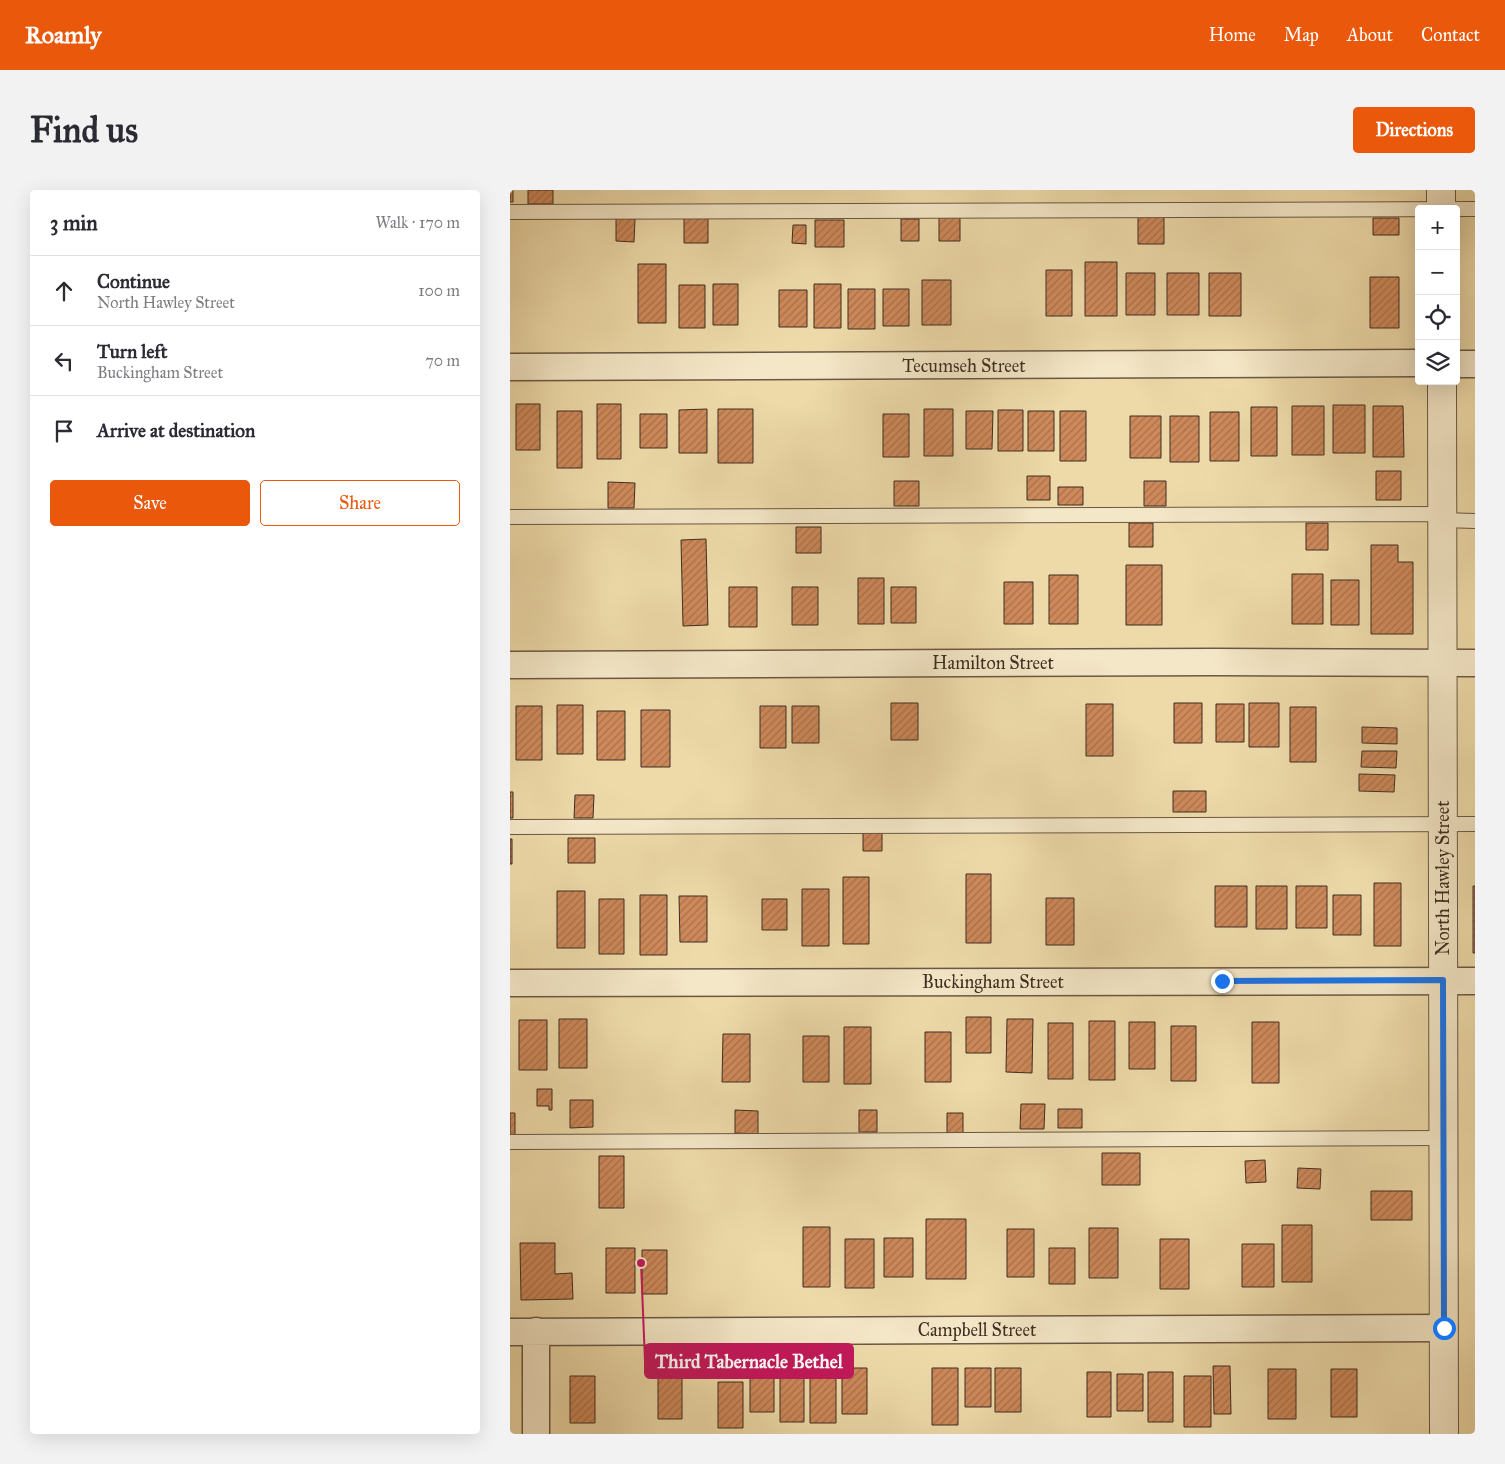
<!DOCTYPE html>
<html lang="en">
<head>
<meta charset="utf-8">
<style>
  :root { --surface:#fff; --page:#f2f2f3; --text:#2b2b33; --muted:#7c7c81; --line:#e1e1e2; --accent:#ea580c }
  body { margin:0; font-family:"IM FELL Great Primer",serif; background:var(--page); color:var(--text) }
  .controls { position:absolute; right:15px; top:15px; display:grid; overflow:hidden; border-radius:5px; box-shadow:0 5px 20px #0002 }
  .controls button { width:45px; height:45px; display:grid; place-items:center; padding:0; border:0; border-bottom:1px solid var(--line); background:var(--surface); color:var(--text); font:25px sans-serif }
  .stop { position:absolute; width:15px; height:15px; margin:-11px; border:4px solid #1a73e8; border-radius:50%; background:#fff }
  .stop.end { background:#1a73e8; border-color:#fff; box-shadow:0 1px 5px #0008 }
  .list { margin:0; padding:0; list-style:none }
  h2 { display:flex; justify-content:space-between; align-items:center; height:65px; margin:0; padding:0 20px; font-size:21px }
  h2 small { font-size:16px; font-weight:400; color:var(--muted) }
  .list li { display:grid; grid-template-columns:32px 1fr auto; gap:15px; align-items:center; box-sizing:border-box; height:70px; padding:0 20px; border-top:1px solid var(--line) }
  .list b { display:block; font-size:19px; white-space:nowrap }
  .list p { margin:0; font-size:16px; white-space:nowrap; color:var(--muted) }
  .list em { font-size:16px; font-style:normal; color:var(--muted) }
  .actions { display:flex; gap:10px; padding:15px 20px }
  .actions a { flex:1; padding:11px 0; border:1px solid var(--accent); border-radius:5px; text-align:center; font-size:18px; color:var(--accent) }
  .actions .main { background:var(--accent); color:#fff }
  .icon { flex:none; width:28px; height:28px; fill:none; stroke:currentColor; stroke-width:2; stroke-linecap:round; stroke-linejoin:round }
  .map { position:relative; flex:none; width:965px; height:1244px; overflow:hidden; border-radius:5px }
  header { display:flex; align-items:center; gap:30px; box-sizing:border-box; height:70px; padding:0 25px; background:var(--accent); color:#fff }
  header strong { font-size:24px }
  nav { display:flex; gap:28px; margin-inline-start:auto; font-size:18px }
  .intro { display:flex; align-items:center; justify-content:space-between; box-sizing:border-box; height:120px; padding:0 30px }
  h1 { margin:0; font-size:35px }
  .button { padding:12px 22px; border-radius:5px; background:var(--accent); color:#fff; font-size:18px; font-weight:700 }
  main { display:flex; gap:30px; padding:0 30px }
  aside { flex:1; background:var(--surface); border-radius:5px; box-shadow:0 5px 20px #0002 }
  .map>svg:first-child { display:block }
</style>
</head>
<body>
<header>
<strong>Roamly</strong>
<nav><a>Home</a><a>Map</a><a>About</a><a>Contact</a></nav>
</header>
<div class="intro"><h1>Find us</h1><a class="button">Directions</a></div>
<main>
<aside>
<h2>3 min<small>Walk · 170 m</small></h2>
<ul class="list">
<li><svg class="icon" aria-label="ahead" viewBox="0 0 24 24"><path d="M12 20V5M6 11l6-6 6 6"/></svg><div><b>Continue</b><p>North Hawley Street</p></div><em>100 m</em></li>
<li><svg class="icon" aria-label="left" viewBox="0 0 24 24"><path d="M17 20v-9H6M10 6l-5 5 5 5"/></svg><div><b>Turn left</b><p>Buckingham Street</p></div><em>70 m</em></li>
<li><svg class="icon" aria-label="arrive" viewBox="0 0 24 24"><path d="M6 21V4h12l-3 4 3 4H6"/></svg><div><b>Arrive at destination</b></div></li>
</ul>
<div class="actions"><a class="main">Save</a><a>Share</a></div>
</aside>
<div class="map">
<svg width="965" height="1244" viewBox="0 0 965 1244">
  <defs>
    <pattern id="building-hatch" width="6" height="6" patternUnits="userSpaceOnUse" patternTransform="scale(1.25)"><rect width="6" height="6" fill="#ce895a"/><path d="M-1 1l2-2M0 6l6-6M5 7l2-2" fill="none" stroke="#a9704a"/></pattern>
  </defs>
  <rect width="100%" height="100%" fill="#eedaa9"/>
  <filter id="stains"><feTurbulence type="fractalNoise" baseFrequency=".004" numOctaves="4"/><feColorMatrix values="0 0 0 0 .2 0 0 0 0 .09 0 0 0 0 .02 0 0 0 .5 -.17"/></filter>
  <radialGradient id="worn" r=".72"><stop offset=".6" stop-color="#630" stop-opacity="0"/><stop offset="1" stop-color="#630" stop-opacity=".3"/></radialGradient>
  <path fill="url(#building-hatch)" stroke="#3e2d22" d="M 0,0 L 3,0 L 3,12 L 0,12 Z
    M 18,0 L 43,0 L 43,14 L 18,14 Z
    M 429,27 L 450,27 L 450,51 L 429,51 Z
    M 628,27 L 654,27 L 654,54 L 628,54 Z
    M 106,28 L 125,29 L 124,52 L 106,51 Z
    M 174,28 L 198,28 L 198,53 L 174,53 Z
    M 863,28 L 889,28 L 889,45 L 863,45 Z
    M 391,29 L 409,29 L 409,51 L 391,51 Z
    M 305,30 L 334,30 L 334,57 L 305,57 Z
    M 283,35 L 296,35 L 296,54 L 282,53 Z
    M 575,72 L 607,72 L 607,126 L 575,126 Z
    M 128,74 L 156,74 L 156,133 L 128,133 Z
    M 536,80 L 562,80 L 562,126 L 536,126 Z
    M 616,83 L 645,83 L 645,125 L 616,125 Z
    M 657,83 L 689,83 L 689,125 L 657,125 Z
    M 699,83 L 731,83 L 731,126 L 699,126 Z
    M 860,87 L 889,87 L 889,138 L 860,138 Z
    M 412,90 L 441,90 L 441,135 L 412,135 Z
    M 203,94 L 228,94 L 228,135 L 203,135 Z
    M 304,94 L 331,94 L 331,138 L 304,138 Z
    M 169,95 L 195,95 L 195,138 L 169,138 Z
    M 338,99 L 365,99 L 365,139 L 338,139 Z
    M 373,99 L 399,99 L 399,136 L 373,136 Z
    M 269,100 L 297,100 L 297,137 L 269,137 Z
    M 6,214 L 30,214 L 30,260 L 6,260 Z
    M 87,214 L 111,214 L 111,269 L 87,269 Z
    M 823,215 L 855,215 L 855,263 L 823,263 Z
    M 782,216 L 814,216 L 814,265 L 782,265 Z
    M 863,216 L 893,216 L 894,267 L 863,267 Z
    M 741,217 L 767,217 L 767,266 L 741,266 Z
    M 197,219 L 197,263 L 169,263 L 169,220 Z
    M 208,219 L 243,219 L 243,273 L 208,273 Z
    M 414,219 L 443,219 L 443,266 L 414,266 Z
    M 488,220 L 513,220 L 513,261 L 488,261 Z
    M 47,221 L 72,221 L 72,278 L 47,278 Z
    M 456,221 L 483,221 L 482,259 L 456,259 Z
    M 518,221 L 544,221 L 544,261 L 518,261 Z
    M 550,221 L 576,221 L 576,271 L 550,271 Z
    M 700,222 L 729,222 L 729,271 L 700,271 Z
    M 130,224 L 157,224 L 157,258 L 130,258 Z
    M 373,224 L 399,224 L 399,267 L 373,267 Z
    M 620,226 L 651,226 L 651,268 L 620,268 Z
    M 660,226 L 689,226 L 689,272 L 660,272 Z
    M 866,281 L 891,281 L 891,310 L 866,310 Z
    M 517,286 L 540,286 L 540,310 L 517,310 Z
    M 384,291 L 409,291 L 409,316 L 384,316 Z
    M 634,291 L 656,291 L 656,316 L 634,316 Z
    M 98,292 L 125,293 L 124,318 L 98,318 Z
    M 548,297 L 573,297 L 573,315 L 548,315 Z
    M 619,333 L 643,333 L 643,357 L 619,357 Z
    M 796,333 L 818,333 L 818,360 L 796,360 Z
    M 286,337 L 311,337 L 311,363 L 286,363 Z
    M 196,349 L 198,435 L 173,436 L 171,350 Z
    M 861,355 L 888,355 L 888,372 L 903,372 L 903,444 L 861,444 Z
    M 616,375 L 652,375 L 652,435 L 616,435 Z
    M 782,384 L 813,384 L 813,434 L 782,434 Z
    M 539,385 L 568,385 L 568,434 L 539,434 Z
    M 348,388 L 374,388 L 374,434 L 348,434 Z
    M 821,390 L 849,390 L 849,435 L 821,435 Z
    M 494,392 L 523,392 L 523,434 L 494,434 Z
    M 219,397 L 247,397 L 247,437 L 219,437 Z
    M 282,397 L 308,397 L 308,435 L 282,435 Z
    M 381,397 L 406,397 L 406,433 L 381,433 Z
    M 381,513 L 408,513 L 408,550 L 381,550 Z
    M 664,513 L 692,513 L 692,553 L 664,553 Z
    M 739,513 L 769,513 L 769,557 L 739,557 Z
    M 576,514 L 603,514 L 603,566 L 576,566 Z
    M 706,514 L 734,514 L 734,552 L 706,552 Z
    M 47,515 L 73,515 L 73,564 L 47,564 Z
    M 6,516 L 32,516 L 32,570 L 6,570 Z
    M 250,516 L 276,516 L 276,558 L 250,558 Z
    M 282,516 L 309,516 L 309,553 L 282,553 Z
    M 780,517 L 806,517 L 806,572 L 780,572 Z
    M 131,520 L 160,520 L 160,577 L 131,577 Z
    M 87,521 L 115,521 L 115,570 L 87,570 Z
    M 852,537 L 887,538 L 887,554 L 852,553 Z
    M 852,561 L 887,561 L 886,578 L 851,577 Z
    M 849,584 L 885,585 L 884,602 L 849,601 Z
    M 663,601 L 696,601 L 696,622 L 663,622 Z
    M 0,602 L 3,602 L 3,628 L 0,628 Z
    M 65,605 L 84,605 L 83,628 L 64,628 Z
    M 353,642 L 372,642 L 372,661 L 353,661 Z
    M 58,648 L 85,648 L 85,673 L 58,673 Z
    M 0,649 L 2,649 L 2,674 L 0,674 Z
    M 456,684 L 481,684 L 481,753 L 456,753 Z
    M 333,687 L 359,687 L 359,754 L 333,754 Z
    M 864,693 L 891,693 L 891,756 L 864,756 Z
    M 705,696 L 737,696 L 737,737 L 705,737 Z
    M 746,696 L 777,696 L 777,739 L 746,739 Z
    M 786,696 L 817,696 L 817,738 L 786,738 Z
    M 963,696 L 965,696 L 965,763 L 963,763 Z
    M 292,699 L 319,699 L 319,756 L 292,756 Z
    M 47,701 L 75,701 L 75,758 L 47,758 Z
    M 130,705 L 157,705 L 157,765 L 130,765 Z
    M 823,705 L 851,705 L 851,745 L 823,745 Z
    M 169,706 L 197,706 L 197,752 L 170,752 Z
    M 536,708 L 564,708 L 564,755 L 536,755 Z
    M 89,709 L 114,709 L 114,764 L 89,764 Z
    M 252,709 L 277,709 L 277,740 L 252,740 Z
    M 456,827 L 481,827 L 481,863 L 456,863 Z
    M 49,829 L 77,829 L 77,878 L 49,878 Z
    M 497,829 L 523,829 L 522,883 L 496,882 Z
    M 9,830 L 37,830 L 37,880 L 9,880 Z
    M 579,831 L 605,831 L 605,890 L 579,890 Z
    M 619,832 L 645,832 L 645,879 L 619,879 Z
    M 742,832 L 769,832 L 769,893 L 742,893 Z
    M 538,833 L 563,833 L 563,889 L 538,889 Z
    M 661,836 L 686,836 L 686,891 L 661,891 Z
    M 334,837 L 361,837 L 361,894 L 334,894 Z
    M 415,842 L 441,842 L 441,892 L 415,892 Z
    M 213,844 L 240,844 L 240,892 L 212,892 Z
    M 293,846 L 319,846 L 319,892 L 293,892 Z
    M 27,899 L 42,899 L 42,920 L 39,920 L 39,916 L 27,916 Z
    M 60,910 L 83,910 L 83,937 L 60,938 Z
    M 511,914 L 535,914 L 534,939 L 510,939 Z
    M 548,919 L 572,919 L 572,938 L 548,938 Z
    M 225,920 L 248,921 L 248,944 L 225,943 Z
    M 349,920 L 367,920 L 367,942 L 349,942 Z
    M 0,923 L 5,923 L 5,945 L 0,945 Z
    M 437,923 L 453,923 L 453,943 L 437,943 Z
    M 592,963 L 630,963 L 630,995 L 592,995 Z
    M 89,966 L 114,966 L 114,1018 L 89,1018 Z
    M 755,970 L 756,992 L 736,993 L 735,971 Z
    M 788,978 L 811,979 L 810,999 L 787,998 Z
    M 861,1001 L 902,1001 L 902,1030 L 861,1030 Z
    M 416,1029 L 456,1029 L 456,1089 L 416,1089 Z
    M 772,1035 L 802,1035 L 802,1092 L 772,1092 Z
    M 293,1037 L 320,1037 L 320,1097 L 293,1097 Z
    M 579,1038 L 608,1038 L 608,1088 L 579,1088 Z
    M 497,1039 L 524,1039 L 524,1087 L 497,1087 Z
    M 374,1048 L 403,1048 L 403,1087 L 374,1087 Z
    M 335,1049 L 364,1049 L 364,1098 L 335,1098 Z
    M 650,1049 L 679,1049 L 679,1099 L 650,1099 Z
    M 10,1053 L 45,1053 L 45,1084 L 62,1083 L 63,1109 L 11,1110 Z
    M 732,1054 L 764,1054 L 764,1097 L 732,1097 Z
    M 96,1058 L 125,1058 L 125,1103 L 96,1103 Z
    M 539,1058 L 565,1058 L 565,1094 L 539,1094 Z
    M 132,1060 L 157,1060 L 157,1104 L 132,1104 Z
    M 148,1175 L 172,1175 L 172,1229 L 148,1229 Z
    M 703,1176 L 720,1176 L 721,1224 L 704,1224 Z
    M 300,1177 L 326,1177 L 326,1233 L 300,1233 Z
    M 332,1178 L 357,1178 L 357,1224 L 332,1224 Z
    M 422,1178 L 448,1178 L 448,1235 L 422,1235 Z
    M 455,1178 L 481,1178 L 481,1217 L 455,1217 Z
    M 485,1178 L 511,1178 L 511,1222 L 485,1222 Z
    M 758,1179 L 786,1179 L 786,1229 L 758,1229 Z
    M 821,1179 L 847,1179 L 847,1227 L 821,1227 Z
    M 240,1180 L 264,1180 L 264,1222 L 240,1222 Z
    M 577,1182 L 601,1182 L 601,1227 L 577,1227 Z
    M 638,1182 L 663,1182 L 663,1232 L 638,1232 Z
    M 270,1184 L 294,1184 L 294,1232 L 270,1232 Z
    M 607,1184 L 633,1184 L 633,1221 L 607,1221 Z
    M 60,1186 L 85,1186 L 85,1233 L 60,1233 Z
    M 674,1186 L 701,1186 L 701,1237 L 674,1237 Z
    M 208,1192 L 233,1192 L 233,1238 L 208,1238 Z"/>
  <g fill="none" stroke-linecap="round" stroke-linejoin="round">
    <g stroke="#6a5844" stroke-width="16">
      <path id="service" d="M 0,22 L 965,19
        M 0,327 L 932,324
        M 932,330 L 965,331
        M 0,637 L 965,634
        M 0,952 L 934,948"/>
    </g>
    <g stroke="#6a5844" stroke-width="29">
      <path id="minor" d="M 946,174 L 965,174
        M 0,177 L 909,173
        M 0,475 L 703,472 L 965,473
        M 0,793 L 965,791
        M 26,1141 L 26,1244
        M 0,1142 L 934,1138"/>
    </g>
    <g stroke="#6a5844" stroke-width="30">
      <path id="tertiary" d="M 931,0 L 931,19
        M 932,191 L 934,1244"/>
    </g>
    <use href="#service" stroke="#f4e7c7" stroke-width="14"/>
    <use href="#minor" stroke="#f4e7c7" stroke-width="26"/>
    <use href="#tertiary" stroke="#f4e7c7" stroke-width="28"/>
  </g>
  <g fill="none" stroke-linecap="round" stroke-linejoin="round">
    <path stroke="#1a73e8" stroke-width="6" d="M 712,791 L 933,790 L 934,1138"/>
  </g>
  <g text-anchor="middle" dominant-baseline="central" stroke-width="4" stroke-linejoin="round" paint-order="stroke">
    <g font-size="18" fill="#3e2d22" stroke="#f4e7c7">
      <text x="454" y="176">Tecumseh Street</text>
      <text x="483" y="473">Hamilton Street</text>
      <text transform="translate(933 688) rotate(-90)">North Hawley Street</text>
      <text x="483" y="792">Buckingham Street</text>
      <text x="467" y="1140">Campbell Street</text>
    </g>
  </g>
  <path fill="none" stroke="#c2185b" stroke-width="2" d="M131 1073L135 1171"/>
  <circle fill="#c2185b" stroke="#f4e7c7" stroke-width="2" cx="131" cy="1073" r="5"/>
  <rect fill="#c2185b" stroke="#c2185b" stroke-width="2" x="135" y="1154" width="208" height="34" rx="5"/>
  <g font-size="19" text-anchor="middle" font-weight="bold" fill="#fff">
    <text x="239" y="1178">Third Tabernacle Bethel</text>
  </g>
  <rect width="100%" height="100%" filter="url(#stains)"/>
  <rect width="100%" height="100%" fill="url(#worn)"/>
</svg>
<div class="controls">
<button>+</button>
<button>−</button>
<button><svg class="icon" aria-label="locate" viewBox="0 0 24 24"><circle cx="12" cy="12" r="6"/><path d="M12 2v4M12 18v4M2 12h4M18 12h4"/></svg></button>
<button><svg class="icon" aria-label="layers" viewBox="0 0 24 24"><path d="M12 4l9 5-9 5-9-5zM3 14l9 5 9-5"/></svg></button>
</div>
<div class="stop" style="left:934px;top:1138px"></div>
<div class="stop end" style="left:712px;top:791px"></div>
</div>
</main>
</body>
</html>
